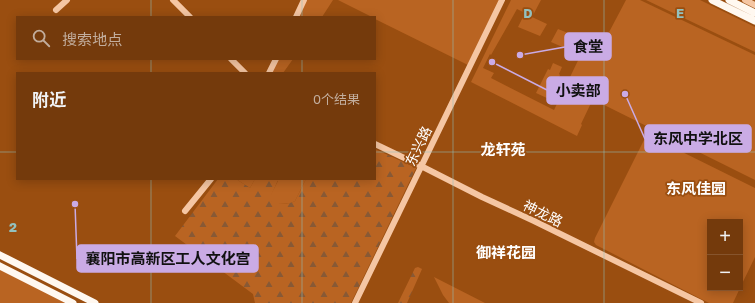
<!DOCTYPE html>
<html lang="zh">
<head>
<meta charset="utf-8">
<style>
  :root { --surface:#743a0c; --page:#794115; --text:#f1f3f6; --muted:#c2ad9d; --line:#86542d }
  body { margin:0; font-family:"Golos Text","Noto Sans SC",sans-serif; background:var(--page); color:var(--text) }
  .controls { position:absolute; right:12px; bottom:12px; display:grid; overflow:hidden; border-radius:0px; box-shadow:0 2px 10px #0003 }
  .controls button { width:36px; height:36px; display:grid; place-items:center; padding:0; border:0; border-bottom:1px solid var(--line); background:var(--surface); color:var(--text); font:20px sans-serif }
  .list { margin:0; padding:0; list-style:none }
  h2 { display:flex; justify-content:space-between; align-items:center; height:52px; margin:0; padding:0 16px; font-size:17px }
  h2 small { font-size:13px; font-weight:400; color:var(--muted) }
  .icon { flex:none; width:22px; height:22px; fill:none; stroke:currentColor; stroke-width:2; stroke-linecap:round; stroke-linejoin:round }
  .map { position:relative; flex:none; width:755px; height:303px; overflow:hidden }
  .search { position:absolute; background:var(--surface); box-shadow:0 2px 10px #0003; left:16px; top:16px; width:360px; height:44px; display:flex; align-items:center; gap:10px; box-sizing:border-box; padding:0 14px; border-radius:0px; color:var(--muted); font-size:15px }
  .panel { position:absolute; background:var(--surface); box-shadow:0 2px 10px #0003; left:16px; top:72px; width:360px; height:108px; border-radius:0px }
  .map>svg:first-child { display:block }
</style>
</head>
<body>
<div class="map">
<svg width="755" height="303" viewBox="0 0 755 303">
  <defs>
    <pattern id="forest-firs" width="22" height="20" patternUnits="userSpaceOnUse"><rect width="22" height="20" fill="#b96422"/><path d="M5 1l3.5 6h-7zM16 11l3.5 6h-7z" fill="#885935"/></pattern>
  </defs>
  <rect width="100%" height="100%" fill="#9a4e10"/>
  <path fill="#b96422" d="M 304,0 L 333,0 L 322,17 L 296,17 Z
    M 338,0 L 502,0 L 470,66 L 375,19 L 375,17 L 372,17 Z
    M 511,0 L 541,0 L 532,17 L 547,24 L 540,36 L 518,27 L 525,13 L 517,9 L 491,55 L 490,54 L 483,68 L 494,73 L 491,78 L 554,110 L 587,42 L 607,36 L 626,0 L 640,0 L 755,55 L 755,180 L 572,89 L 571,92 L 591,103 L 581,124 L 582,125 L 577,136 L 471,82 Z
    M 646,0 L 700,0 L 755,27 L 755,52 Z
    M 558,29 L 573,35 L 567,49 L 551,42 Z
    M 276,59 L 293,59 L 283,73 L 269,73 Z
    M 553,63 L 562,67 L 559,74 L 560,75 L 549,99 L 536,93 L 548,69 L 550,70 Z
    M 647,135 L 650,136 L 755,188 L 755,257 L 740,288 L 740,222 L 710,222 L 710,288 L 740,288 L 733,303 L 709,303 L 596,245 L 594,242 L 595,238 L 645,138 Z
    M 236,179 L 255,179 L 250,188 Z
    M 275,179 L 306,179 L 295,201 L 291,203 L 275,204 L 268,200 L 278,181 Z
    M 0,266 L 73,303 L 0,303 Z
    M 434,277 L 485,303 L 449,303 L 443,295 Z"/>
  <path fill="url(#forest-firs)" d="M 375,149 L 416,168 L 351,303 L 255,303 L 253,294 L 175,236 L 218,179 L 236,179 L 250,188 L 255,179 L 275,179 L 278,180 L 269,200 C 275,204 288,205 295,201 L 306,179 L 375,179 Z
    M 418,267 L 422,269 L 407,303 L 398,303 L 415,268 Z"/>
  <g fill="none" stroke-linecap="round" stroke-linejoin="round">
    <path stroke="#f5c6a3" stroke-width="6" d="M 173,0 L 190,17
      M 745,0 L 755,5
      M 56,10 L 67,0
      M 296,17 L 304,0
      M 231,59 L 245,73
      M 269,73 L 276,59
      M 375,144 L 421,166 L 482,197 L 534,221 L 701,303
      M 185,211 L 211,179
      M 355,303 L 502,0"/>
    <path stroke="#fff8f0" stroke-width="7" d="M 712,0 L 755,21
      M 729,0 L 755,13
      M 0,255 L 95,303
      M 0,266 L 73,303"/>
  </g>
  <path fill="none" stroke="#93c1be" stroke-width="1" stroke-opacity="0.55" d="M 151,0 L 151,17M 302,0 L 302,17M 453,0 L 453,303M 604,0 L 604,303M 151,59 L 151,73M 302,59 L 302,73M 0,152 L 17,152M 375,152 L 755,152M 151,179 L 151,303M 302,179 L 302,303"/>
  <g text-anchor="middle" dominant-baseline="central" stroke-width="3.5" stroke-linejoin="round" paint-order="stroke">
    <g font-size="14" fill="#fff" stroke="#9a4e10">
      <text transform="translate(418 146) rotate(-64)">东兴路</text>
      <text transform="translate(543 213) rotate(26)">神龙路</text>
    </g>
    <g font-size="15" font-weight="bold" fill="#fff" stroke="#9a4e10">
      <text x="503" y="149">龙轩苑</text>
      <text x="696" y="188">东风佳园</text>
      <text x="506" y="252">御祥花园</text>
    </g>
  </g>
  <g font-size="13" text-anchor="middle" font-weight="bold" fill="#93c1be" stroke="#9a4e10" stroke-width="3.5" stroke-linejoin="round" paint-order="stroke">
    <text x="528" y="18">D</text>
    <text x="680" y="18">E</text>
    <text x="13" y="232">2</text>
  </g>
  <path fill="none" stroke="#caabe5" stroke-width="1.5" d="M520 55L565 47M492 62L547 90M625 94L645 139M75 204L77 259"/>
  <g fill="#caabe5" stroke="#9a4e10" stroke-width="1.5">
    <circle cx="520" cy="55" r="4"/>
    <circle cx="492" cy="62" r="4"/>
    <circle cx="625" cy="94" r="4"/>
    <circle cx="75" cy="204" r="4"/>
  </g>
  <g fill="#caabe5" stroke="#caabe5" stroke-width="1.5">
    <rect x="565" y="33" width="46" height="27" rx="4"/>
    <rect x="547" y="77" width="61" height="27" rx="4"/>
    <rect x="645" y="125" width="106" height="27" rx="4"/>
    <rect x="77" y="245" width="181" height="27" rx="4"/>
  </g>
  <g font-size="15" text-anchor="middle" font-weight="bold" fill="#111">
    <text x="588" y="52">食堂</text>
    <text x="578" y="96">小卖部</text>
    <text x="698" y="144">东风中学北区</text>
    <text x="168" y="264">襄阳市高新区工人文化宫</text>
  </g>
</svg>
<div class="controls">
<button>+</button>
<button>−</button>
</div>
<div class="search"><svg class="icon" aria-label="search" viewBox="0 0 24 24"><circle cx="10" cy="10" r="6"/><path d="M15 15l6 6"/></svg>搜索地点</div>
<section class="panel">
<h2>附近<small>0个结果</small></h2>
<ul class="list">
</ul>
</section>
</div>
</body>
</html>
